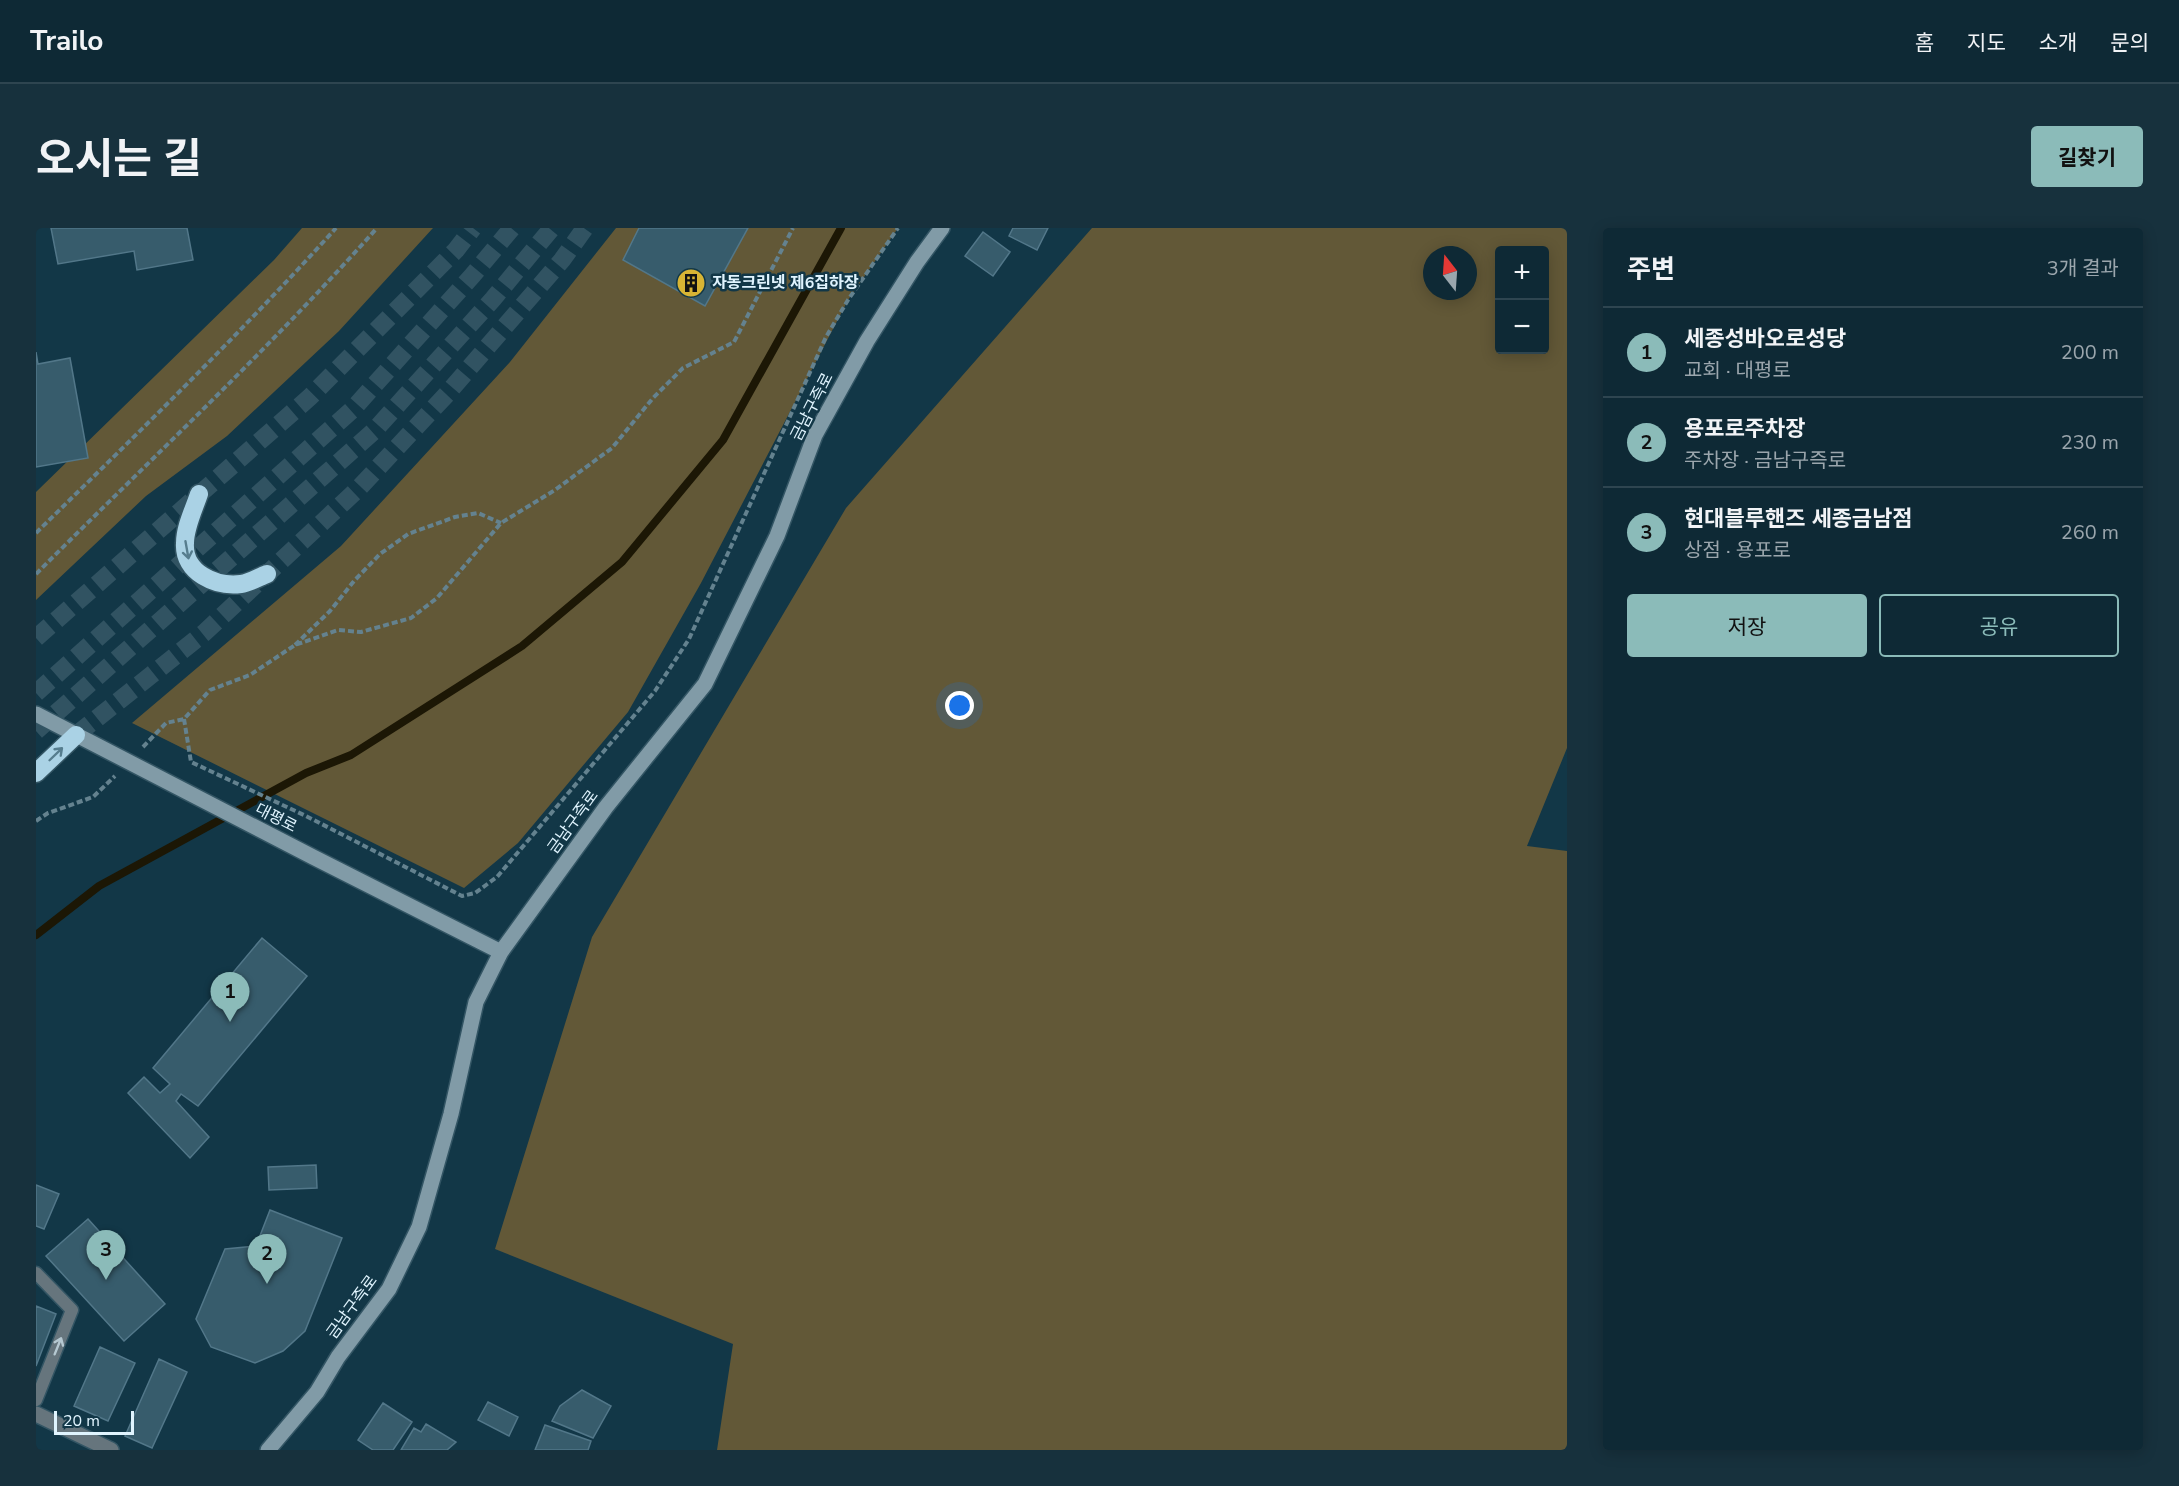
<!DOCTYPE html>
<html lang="ko">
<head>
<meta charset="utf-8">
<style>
  :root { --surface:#0e2935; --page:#17313d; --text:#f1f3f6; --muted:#9ba6ad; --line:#2e4550; --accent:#8bbbb9 }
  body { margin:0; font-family:"Nunito Sans","Noto Sans KR",sans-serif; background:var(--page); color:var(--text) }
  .controls { position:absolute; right:18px; top:18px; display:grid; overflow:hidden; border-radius:6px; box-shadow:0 3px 15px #0003 }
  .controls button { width:54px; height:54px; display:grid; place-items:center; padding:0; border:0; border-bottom:2px solid var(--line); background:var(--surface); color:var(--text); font:30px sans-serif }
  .compass { position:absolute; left:1387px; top:18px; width:54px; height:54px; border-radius:50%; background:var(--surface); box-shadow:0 3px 15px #0003; rotate:343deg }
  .scale { position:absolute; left:18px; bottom:15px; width:80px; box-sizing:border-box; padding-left:6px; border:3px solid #e0f4fe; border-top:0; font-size:16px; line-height:21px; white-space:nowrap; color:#e0f4fe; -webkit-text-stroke:4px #123747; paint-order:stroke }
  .you { position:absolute; left:924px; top:478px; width:21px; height:21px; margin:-15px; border:4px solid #fff; border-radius:50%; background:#1a73e8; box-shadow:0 0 0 9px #1a73e833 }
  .badge { display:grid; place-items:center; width:39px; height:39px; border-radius:50%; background:var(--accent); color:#111; font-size:20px; font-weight:700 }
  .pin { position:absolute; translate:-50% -50px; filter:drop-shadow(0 2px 3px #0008) }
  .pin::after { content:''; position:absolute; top:32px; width:21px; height:18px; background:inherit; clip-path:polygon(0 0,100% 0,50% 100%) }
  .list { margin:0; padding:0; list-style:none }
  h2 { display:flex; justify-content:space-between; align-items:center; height:78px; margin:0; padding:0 24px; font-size:26px }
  h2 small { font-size:20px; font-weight:400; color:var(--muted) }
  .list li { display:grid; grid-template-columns:39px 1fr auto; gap:18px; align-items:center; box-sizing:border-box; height:90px; padding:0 24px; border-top:2px solid var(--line) }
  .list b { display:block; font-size:22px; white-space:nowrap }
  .list p { margin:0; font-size:20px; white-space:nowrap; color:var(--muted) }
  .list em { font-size:20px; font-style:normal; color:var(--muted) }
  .actions { display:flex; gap:12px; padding:18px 24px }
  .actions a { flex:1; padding:14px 0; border:2px solid var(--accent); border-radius:6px; text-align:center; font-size:21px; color:var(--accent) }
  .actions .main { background:var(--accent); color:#111 }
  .map { position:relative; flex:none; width:1531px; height:1222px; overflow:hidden; border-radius:6px }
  header { display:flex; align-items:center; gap:36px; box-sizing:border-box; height:84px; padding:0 30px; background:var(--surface); border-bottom:2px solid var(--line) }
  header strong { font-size:28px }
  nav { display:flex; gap:33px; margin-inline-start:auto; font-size:21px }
  .intro { display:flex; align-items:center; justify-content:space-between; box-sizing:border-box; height:144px; padding:0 36px }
  h1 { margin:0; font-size:42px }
  .button { padding:15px 27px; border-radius:6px; background:var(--accent); color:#111; font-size:21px; font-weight:700 }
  main { display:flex; gap:36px; padding:0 36px }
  aside { flex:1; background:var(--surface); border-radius:6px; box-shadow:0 3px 15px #0003 }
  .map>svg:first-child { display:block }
</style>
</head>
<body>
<header>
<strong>Trailo</strong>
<nav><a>홈</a><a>지도</a><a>소개</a><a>문의</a></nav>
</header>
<div class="intro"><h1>오시는 길</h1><a class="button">길찾기</a></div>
<main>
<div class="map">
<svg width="1531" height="1222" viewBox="0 0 1531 1222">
  <rect width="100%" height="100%" fill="#123747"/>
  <path fill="#625837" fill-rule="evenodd" d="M 266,0 L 397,0 L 303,103 L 191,208 L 110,268 L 0,372 L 0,264 L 238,32 Z
    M 580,0 L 862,0 L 812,72 L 665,355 L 592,484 L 482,615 L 428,660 L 96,495 L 305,318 L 474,134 Z
    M 1056,0 L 1531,0 L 1531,520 L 1491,618 L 1531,623 L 1531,1222 L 681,1222 L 697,1116 L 459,1021 L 556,709 L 810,280 ZM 1508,22 L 1508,122 L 1464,122 L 1464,22 ZM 1396,27 L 1432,27 L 1432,63 L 1396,63 Z"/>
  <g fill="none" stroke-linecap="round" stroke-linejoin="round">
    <path stroke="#1c1705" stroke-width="8" d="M 0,707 L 63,658 L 270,545 L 315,527 L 486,418 L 586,334 L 687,212 L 805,0"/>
  </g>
  <path fill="#375c6c" stroke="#527789" stroke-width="1.5" d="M 15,0 L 151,0 L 157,32 L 101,42 L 98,23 L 22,36 Z
    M 603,0 L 712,0 L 669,78 L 587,32 Z
    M 977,0 L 1012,0 L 1001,22 L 973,8 Z
    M 947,4 L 974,24 L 957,48 L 929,28 Z
    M 0,124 L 2,136 L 34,130 L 52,230 L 0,239 Z
    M 226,710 L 271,748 L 162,878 L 145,866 L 140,873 L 173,909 L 154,930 L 92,865 L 108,849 L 124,865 L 134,856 L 117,840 Z
    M 280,937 L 281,960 L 233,962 L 232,939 Z
    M 0,957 L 23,966 L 8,1001 L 0,998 Z
    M 234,982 L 306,1010 L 269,1103 L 247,1123 L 219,1135 L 175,1119 L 160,1091 L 189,1021 L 220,1018 Z
    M 52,991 L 129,1076 L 88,1113 L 10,1028 Z
    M 0,1078 L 20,1086 L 0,1138 Z
    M 64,1119 L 99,1135 L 72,1193 L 38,1178 Z
    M 123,1131 L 151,1144 L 116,1220 L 89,1208 Z
    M 546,1162 L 575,1178 L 557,1210 L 516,1193 L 524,1178 Z
    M 452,1174 L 482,1189 L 473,1208 L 442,1192 Z
    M 347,1175 L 376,1194 L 357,1222 L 337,1222 L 322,1212 Z
    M 390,1196 L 420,1214 L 411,1222 L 365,1222 L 378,1200 L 385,1204 Z
    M 509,1197 L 555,1213 L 552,1222 L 499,1222 Z"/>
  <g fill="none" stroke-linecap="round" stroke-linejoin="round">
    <path stroke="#315362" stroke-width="18" stroke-dasharray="18 9" stroke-linecap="butt" d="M 0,410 L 274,169 L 420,22 L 437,0
      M 0,465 L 316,182 L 436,48 L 476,0
      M 0,503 L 338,203 L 457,71 L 516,0
      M 40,507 L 168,405 L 323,260 L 411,166 L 526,32 L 549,0"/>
    <g stroke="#335564" stroke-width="15">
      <path id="lane" d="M 0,1045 L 36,1082 L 0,1172"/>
    </g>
    <g stroke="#335564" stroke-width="18">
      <path id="street" d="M 0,1186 L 75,1222"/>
    </g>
    <g stroke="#335564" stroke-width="18">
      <path id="secondary" d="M 0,486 L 277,629 L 465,724
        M 232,1222 L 281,1164 L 302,1129 L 353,1061 L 383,999 L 415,886 L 440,774 L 465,724 L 570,579 L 669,456 L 741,308 L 779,207 L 831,113 L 881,34 L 906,0"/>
    </g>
    <g stroke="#335564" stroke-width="21">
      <path id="highway" d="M 163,266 C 158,281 149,299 149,315 C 147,345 180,359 205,356 C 214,355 223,349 231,346
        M 0,545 L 40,507"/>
    </g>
    <path stroke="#64828f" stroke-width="4" stroke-dasharray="6 3" stroke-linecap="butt" d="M 0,305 C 102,205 204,106 300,0
      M 0,346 C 115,231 233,121 341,0
      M 259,417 L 294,383 L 318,353 L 344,326 L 372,306 L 419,289 L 442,285 L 465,295
      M 148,491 L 155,534 L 270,588 L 426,668 L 439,665 L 461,649 L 619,463 L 653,411 L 790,109 L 812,72 L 862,0
      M 107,519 L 130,495 L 148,491 L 174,462 L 214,447 L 259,417 L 302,402 L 325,404 L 375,390 L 401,370 L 465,295 L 519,262 L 576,220 L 617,170 L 647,140 L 698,114 L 757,0
      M 0,593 L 12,585 L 57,569 L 79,548"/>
    <use href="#lane" stroke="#66757d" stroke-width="12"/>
    <use href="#street" stroke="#66757d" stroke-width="15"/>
    <use href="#secondary" stroke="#819ba7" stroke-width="15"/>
    <use href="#highway" stroke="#aad2e5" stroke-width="18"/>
  </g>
  <defs><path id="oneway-shaft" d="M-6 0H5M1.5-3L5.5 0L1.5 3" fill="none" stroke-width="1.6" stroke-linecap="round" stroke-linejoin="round" transform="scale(1.5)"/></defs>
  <g stroke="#567d8e">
    <use href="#oneway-shaft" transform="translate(151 322) rotate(80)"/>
    <use href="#oneway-shaft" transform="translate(20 526) rotate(-44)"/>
  </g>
  <use stroke="#b5c8d1" href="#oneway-shaft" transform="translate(22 1118) rotate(-68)"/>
  <defs>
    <g id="building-disc" transform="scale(1.5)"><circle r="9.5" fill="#d8b434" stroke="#123747"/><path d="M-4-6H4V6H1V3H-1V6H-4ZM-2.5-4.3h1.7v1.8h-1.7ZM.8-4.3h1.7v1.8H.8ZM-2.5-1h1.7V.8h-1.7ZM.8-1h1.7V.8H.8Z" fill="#111"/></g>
  </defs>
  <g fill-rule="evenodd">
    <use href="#building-disc" x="655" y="55"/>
  </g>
  <g text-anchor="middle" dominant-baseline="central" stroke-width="5" stroke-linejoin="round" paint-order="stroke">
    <g font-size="16" font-weight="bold" fill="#e0f4fe" stroke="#123747" text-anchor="start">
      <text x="676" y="55">자동크린넷 제6집하장</text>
    </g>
    <g font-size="16" fill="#e0f4fe" stroke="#123747">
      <text transform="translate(776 179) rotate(-63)">금남구즉로</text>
      <text transform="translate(240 590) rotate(27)">대평로</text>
      <text transform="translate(537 594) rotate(-54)">금남구즉로</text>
      <text transform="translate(316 1079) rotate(-54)">금남구즉로</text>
    </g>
  </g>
</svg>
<div class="controls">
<button>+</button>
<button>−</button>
</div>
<svg class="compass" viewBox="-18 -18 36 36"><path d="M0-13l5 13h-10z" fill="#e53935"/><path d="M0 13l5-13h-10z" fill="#9ba6ad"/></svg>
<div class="scale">20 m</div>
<div class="you"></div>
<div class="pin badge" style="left:194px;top:794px">1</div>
<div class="pin badge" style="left:231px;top:1056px">2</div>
<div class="pin badge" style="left:70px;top:1052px">3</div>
</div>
<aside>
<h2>주변<small>3개 결과</small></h2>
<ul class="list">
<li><span class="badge">1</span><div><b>세종성바오로성당</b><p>교회 · 대평로</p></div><em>200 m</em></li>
<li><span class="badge">2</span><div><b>용포로주차장</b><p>주차장 · 금남구즉로</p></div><em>230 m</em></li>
<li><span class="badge">3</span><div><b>현대블루핸즈 세종금남점</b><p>상점 · 용포로</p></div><em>260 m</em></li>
</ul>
<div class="actions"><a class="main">저장</a><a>공유</a></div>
</aside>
</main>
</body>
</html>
